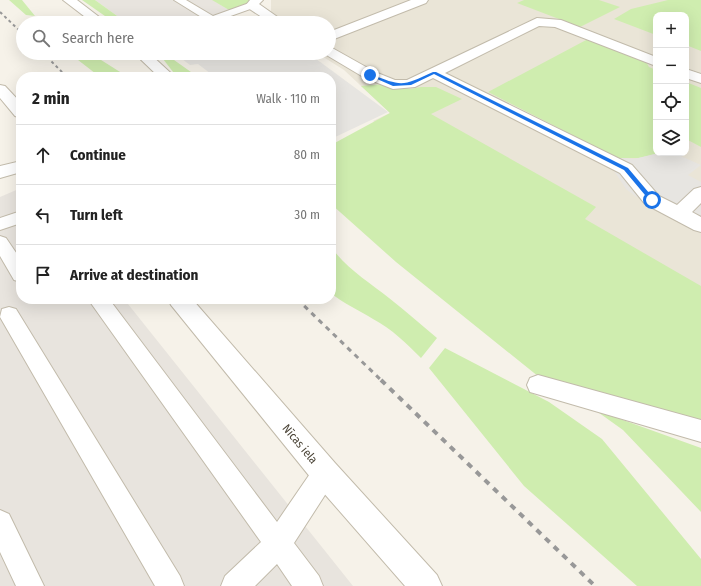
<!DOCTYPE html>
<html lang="en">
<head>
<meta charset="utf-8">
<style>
  :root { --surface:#fff; --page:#f2f2f2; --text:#222; --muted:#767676; --line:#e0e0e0 }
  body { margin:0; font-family:"Fira Sans Condensed",sans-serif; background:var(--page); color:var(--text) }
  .controls { position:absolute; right:12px; top:12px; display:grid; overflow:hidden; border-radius:8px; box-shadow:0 4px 16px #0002 }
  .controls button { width:36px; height:36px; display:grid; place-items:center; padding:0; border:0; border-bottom:1px solid var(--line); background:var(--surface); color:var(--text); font:20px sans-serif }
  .stop { position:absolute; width:12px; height:12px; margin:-9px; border:3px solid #1a73e8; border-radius:50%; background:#fff }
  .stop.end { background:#1a73e8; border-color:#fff; box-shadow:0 1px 4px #0008 }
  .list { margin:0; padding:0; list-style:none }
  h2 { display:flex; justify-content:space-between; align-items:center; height:52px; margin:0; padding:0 16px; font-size:17px }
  h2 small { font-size:13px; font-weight:400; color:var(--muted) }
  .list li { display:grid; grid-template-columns:26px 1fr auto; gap:12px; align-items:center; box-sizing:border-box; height:60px; padding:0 16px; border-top:1px solid var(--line) }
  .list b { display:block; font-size:15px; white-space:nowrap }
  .list em { font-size:13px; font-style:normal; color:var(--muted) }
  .icon { flex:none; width:22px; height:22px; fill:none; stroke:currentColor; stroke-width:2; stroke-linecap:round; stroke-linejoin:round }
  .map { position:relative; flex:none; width:701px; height:586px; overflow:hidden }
  .search { position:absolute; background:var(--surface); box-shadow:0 4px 16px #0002; left:16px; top:16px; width:320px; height:44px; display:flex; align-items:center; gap:10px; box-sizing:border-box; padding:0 14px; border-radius:22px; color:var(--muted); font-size:15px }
  .panel { position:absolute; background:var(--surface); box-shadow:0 4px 16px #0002; left:16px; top:72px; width:320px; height:232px; border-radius:16px }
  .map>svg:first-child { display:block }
</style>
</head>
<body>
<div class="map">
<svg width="701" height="586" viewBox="0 0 701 586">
  <rect width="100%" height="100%" fill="#f6f2e9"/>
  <path fill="#eae5d7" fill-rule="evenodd" d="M 271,0 L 701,0 L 701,341 L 373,121 L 390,113 L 344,70 L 317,53 L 329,53 L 329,23 L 271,23 ZM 656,15 L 686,15 L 686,153 L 656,153 Z"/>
  <path fill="#e8e4de" d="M 95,0 L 213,0 L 229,10 L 193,23 L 127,23 Z
    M 21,188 L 21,299 L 124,299 L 353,586 L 0,586 L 0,197 Z"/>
  <path fill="#cfedaf" d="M 9,0 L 22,0 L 35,16 L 26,15 Z
    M 82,0 L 95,0 L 127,23 L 115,23 Z
    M 212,0 L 251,0 L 248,3 L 229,10 Z
    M 524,0 L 599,0 L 620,7 L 580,27 L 517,3 Z
    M 668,0 L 701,0 L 701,51 L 686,45 L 686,15 L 656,15 L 656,35 L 614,19 L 631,9 Z
    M 588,39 L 645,60 L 649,67 L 656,70 L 656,153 L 659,153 L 639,158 L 618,158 L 488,92 Z
    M 69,53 L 90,53 L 128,77 L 100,77 Z
    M 167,55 L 198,77 L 177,77 L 163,59 Z
    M 686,82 L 701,88 L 701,147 L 686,139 Z
    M 385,84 L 410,89 L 421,87 L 436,87 L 462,99 L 431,114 L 596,207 L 585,219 L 701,286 L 701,425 L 544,381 L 396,262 L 331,204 L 331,145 L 390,113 L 361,86 Z
    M 331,247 C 347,269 369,282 389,298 C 406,311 421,325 437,338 L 421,358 C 406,343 392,329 373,319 C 359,310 344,304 331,293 Z
    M 445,348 L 549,402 L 602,439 L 701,559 L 701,586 L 637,586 L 524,486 L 429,368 Z
    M 595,410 L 701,448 L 701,512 L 623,430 Z"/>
  <path fill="#e7e5e1" d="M 174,53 L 308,53 L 388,112 L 331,139 L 331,77 L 215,77 L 198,64 L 190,65 Z
    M 659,153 L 674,153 L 701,165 L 688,175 L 701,182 L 701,218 L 692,226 L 635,196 L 626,189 L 610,165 L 618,158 L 634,159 Z"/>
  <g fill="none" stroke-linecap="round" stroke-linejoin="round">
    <g stroke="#c2bbab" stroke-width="2">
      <path id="service" d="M 174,0 L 186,0 L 213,16 L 252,2 L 257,5 L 256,7 L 211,23 Z
        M 142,53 L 161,53 C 157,58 148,60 142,59 L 140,56 Z
        M 21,211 L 21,223 L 0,230 L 0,218 Z
        M 0,236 L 6,238 L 21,260 L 21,282 L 14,280 L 0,256 Z
        M 88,299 L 109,299 L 277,522 L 316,465 L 325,461 L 334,465 L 337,473 L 334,481 L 294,543 L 319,576 L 323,586 L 292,586 L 277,564 L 255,586 L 221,586 L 225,576 L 261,542 Z
        M 9,307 L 16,309 L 180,576 L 184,586 L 155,586 L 0,317 L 2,309 Z
        M 538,375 L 701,420 L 701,442 L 530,392 L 527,385 L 530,378 Z
        M 0,510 L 9,514 L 44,586 L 16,586 L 0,552 Z"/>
    </g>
    <g stroke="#c2bbab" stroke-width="2">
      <path id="minor" d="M 63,0 L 77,0 L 107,23 L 93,23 Z
        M 250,0 L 263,0 L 259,4 L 286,23 L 271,23 L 248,8 L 246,5 Z
        M 411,0 L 428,0 L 426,3 L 329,41 L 329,32 Z
        M 537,18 L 561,20 L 656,57 L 656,66 L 555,27 L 539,26 L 445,73 L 632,165 L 659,196 L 677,205 L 694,189 L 701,187 L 701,203 L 692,212 L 701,217 L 701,232 L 694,230 L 645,204 L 620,173 L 433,78 L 415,87 L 393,89 L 365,78 L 323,53 L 329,53 L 329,48 L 334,49 L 375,72 L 395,80 L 407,80 Z
        M 134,53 L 149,53 L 175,77 L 159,77 Z
        M 686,69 L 701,74 L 701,83 L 686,78 Z
        M 0,85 L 5,86 L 21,103 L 21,118 L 15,116 L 0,98 Z
        M 21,161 L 21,172 L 0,178 L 0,166 Z
        M 168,299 L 192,299 L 335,463 L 437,575 L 442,586 L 405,586 L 315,483 L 171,305 Z"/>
    </g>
    <use href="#service" fill="#fff" fill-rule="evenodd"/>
    <use href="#minor" fill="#fff" fill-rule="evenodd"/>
    <path stroke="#989898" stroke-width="2" stroke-dasharray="3 3" stroke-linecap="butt" d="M 0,12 L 23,34
      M 43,53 L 67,77"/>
    <path stroke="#989898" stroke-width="3" stroke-dasharray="5 5" stroke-linecap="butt" d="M 297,299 L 382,381"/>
    <path stroke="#989898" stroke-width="4" stroke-dasharray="6 6" stroke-linecap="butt" d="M 381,380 L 595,586"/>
  </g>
  <path fill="#1a73e8" d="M 433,72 L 436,72 L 628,168 L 655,200 L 650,201 L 624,170 L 434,74 L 411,85 L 393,86 L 368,75 L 371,74 C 402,87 403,86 433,72 Z"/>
  <g text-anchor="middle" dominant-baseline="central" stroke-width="3" stroke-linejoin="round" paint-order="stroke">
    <g font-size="12" fill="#4a4336" stroke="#fff">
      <text transform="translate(300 444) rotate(50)">Nīcas iela</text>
    </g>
  </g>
</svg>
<div class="controls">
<button>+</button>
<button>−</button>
<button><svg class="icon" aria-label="locate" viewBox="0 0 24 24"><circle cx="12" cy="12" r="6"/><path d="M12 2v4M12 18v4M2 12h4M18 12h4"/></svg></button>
<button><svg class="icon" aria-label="layers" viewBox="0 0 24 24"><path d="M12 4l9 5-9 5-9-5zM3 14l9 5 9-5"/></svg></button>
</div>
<div class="stop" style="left:652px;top:200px"></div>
<div class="stop end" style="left:370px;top:75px"></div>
<div class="search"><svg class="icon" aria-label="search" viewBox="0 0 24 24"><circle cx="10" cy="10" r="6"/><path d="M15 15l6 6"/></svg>Search here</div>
<section class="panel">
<h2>2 min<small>Walk · 110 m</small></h2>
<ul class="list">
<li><svg class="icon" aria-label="ahead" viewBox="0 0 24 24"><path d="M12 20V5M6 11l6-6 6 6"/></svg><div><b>Continue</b></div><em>80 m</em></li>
<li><svg class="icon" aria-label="left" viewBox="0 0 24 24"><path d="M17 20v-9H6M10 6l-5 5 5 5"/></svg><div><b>Turn left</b></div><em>30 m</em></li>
<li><svg class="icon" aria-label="arrive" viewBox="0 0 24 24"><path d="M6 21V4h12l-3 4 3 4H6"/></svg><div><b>Arrive at destination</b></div></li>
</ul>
</section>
</div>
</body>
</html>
